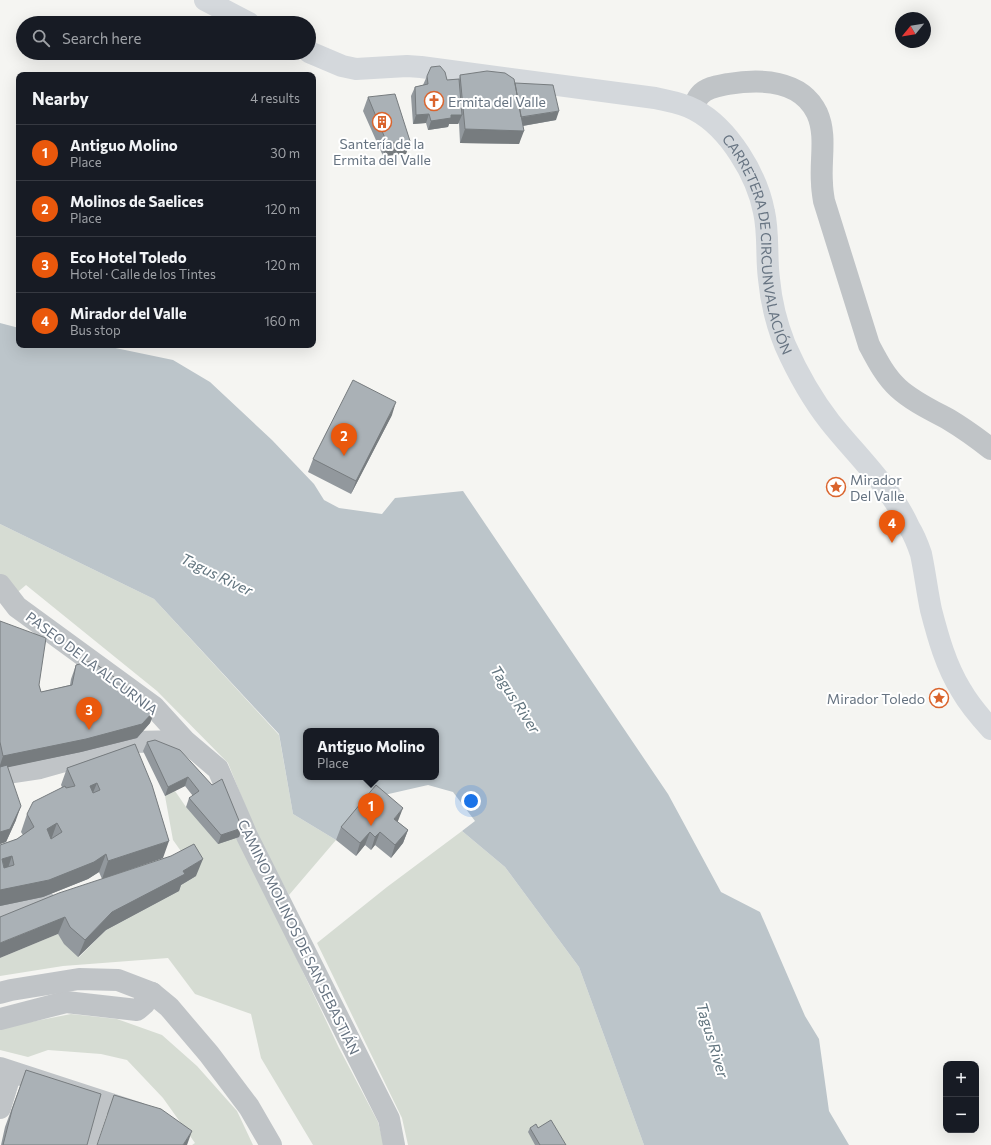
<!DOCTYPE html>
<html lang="en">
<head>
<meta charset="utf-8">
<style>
  :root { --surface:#171b24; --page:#20242c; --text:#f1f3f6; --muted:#9ea1a6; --line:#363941; --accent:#ea580c }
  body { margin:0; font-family:Commissioner,sans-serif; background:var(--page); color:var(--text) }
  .controls { position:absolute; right:12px; bottom:12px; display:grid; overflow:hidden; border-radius:8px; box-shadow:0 4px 16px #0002 }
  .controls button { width:36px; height:36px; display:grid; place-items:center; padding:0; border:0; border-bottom:1px solid var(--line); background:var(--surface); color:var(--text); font:20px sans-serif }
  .compass { position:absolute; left:895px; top:12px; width:36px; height:36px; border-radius:50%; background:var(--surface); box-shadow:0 4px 16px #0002; rotate:240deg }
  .you { position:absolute; left:471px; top:801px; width:14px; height:14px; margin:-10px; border:3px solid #fff; border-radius:50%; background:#1a73e8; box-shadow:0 0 0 6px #1a73e833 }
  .badge { display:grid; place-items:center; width:26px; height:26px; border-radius:50%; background:var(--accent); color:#fff; font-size:13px; font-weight:700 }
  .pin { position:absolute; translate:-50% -33px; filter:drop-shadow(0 1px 2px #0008) }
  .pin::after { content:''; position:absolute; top:21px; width:14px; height:12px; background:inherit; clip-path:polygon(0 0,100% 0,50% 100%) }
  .popup { position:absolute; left:303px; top:728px; width:136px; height:52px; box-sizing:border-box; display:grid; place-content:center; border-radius:8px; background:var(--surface); filter:drop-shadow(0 1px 3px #0005); font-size:13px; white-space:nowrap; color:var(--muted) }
  .popup b { font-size:15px; color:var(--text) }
  .popup::after { content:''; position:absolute; left:50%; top:100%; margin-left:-8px; border:8px solid transparent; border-top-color:var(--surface) }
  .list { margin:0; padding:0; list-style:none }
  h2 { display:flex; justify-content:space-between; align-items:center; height:52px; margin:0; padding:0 16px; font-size:17px }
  h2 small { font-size:13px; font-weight:400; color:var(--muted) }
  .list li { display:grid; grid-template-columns:26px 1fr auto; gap:12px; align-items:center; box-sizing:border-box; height:56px; padding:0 16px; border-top:1px solid var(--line) }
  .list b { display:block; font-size:15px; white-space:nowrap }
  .list p { margin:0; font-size:13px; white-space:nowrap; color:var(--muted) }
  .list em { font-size:13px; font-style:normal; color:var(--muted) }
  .icon { flex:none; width:22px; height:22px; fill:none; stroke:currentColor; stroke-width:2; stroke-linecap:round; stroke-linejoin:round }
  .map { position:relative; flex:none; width:991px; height:1145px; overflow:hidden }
  .search { position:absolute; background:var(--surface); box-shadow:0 4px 16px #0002; left:16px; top:16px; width:300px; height:44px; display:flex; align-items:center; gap:10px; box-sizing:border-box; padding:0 14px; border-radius:22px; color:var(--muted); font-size:15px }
  .panel { position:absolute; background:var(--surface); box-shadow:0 4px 16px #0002; left:16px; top:72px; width:300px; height:276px; border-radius:8px }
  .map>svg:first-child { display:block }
</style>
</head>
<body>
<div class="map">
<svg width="991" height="1145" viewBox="0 0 991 1145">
  <rect width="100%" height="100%" fill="#f5f5f2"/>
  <path fill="#d6dcd3" d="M 0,524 L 154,599 L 279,735 L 293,814 L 336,840 L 289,895 L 258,838 L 228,763 L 157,691 L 26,585 L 13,596 L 0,578 Z
    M 175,791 L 186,807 L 239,837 L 339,1048 L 378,1122 L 384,1145 L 313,1145 L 261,1058 L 251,1014 L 195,994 L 168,958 L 63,966 L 0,976 L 0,958 L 58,934 L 79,957 L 106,930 L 179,891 L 188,861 L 173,840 L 165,796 Z
    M 462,831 L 505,867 L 579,967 L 644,1145 L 408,1145 L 402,1118 L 317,943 L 387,887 Z
    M 71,1014 L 117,1019 L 162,1035 L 197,1066 L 237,1111 L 253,1145 L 192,1145 L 195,1143 L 163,1098 L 127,1060 L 101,1054 L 48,1050 L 28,1057 L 0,1050 L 0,1028 Z"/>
  <path fill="#bcc5ca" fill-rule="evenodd" d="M 0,323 L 19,328 L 19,345 L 101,345 L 173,360 L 210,382 L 272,440 L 314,484 L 324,500 L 339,508 L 382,514 L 395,498 L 463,491 L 668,794 L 721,892 L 760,912 L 805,1016 L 819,1039 L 829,1111 L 849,1145 L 644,1145 L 579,967 L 505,867 L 462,831 L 475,821 L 453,792 L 428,785 L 371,798 L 336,840 L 293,814 L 279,734 L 154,599 L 0,524 ZM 306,731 L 436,731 L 436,777 L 306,777 Z"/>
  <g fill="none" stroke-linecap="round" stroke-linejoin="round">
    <path stroke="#c0c4c7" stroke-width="11" d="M 91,1145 L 105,1102"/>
    <path stroke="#c0c4c7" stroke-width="22" d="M 0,585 L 17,607 L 154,707 L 185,741 L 218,769 L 247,836 L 389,1119 L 394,1145
      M 0,774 L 40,768 L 132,742 L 185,741
      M 0,909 L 37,900 L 46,903
      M 0,1019 L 66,1002 L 137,1010 L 144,1004 L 152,993
      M 0,1068 L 138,1113
      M 0,1108 L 11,1072"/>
    <path stroke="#c0c4c7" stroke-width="22" d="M 693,108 C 695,104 697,98 700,95 C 707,87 718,86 728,84 C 759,79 801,79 817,113 C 827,135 820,160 822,183 C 822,189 823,195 824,201 L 869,345 C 877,360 885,376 898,388 C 912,401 931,410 948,419 C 963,428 977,438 991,449
      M 0,993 L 11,990 L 79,979 L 118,980 L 152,993 L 169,1007 L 209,1054 L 249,1107 L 271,1145"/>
    <g stroke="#d4d8dc" stroke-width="22">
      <path d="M 205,0 L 249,23"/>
      <path id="s1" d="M 309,52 L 342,66 L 356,69 L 407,66 L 421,67 L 655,98 C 668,101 683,103 695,110 C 729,128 757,175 764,212 C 769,234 766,257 769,279 C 771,301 777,325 785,345 C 797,372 812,399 830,422 C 857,456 891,487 909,527 C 914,535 918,545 921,554 C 925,573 927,591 931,610 C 938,637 946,666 961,690 C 969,704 980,717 991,729"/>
    </g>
  </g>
  <path fill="#92989d" d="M 460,75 L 515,83 L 556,120 L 523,126 L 519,144 L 460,143 L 459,123 L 458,124 L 449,124 L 448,127 L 428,130 L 426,123 L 413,124 L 411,96 L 415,87 L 423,85 L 427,76 L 447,80 L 459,79 Z
    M 368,97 L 410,141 L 406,154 L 383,156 L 363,111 Z
    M 392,415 L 351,494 L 308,472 L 313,459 Z
    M 0,621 L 39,685 L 41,692 L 70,685 L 71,679 L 76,665 L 155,710 L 150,723 L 137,738 L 81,752 L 7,767 L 16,820 L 6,842 L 0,844 Z
    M 155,740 L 242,828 L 239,837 L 218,844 L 186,807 L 189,798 L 193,796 L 185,786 L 165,796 L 143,751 L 147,742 Z
    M 135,744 L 163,858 L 102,879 L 99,872 L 88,879 L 43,897 L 0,906 L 0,845 L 17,839 L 23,835 L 21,832 L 27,814 L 62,787 L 61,785 L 67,768 Z
    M 398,821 L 398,822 L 408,830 L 403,843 L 391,858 L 375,845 L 371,850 L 365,845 L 356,856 L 336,840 L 341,827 Z
    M 196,876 L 181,885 L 179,891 L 106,930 L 78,957 L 64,944 L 58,934 L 0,917 Z
    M 26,1070 L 87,1145 L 1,1145 L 5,1127 Z
    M 530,1128 L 538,1128 L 566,1145 L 535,1145 L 528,1132 Z"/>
  <path fill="#777c7f" d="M 559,111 L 556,120 L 516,127 L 519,118 Z
    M 429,114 L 426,123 L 413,124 L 416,115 Z
    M 451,115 L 462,115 L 458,124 L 449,124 L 448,127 L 428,130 L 431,121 Z
    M 465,129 L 524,131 L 519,144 L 460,143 Z
    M 410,141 L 406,154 L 383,156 L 387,143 Z
    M 396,402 L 392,415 L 351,494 L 356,481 Z
    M 155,710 L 150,723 L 137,738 L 81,752 L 0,769 L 0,765 L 3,756 Z
    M 188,777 L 185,786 L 165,796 L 168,787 Z
    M 97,783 L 90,800 L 90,786 Z
    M 21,806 L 16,820 L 6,842 L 0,844 L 0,832 Z
    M 403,808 L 398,821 L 389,832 L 394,819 Z
    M 57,823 L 51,840 L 47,829 Z
    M 242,828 L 239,837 L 218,844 L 221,835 Z
    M 408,830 L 403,843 L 391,858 L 395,845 Z
    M 370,832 L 365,845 L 356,856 L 360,843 Z
    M 380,832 L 375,845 L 371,850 L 375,837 Z
    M 169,841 L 163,858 L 102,879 L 108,861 Z
    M 106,854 L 99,872 L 88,879 L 43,897 L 0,906 L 0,890 Z
    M 12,856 L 6,874 L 2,859 Z
    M 203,859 L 196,876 L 181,885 L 179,891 L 106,930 L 78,957 L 85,940 L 112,912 Z
    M 65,917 L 58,934 L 0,958 L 0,943 Z
    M 192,1131 L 187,1145 L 183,1145 Z"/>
  <path fill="#aab1b6" stroke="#777c7f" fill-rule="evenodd" d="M 440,66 L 445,72 L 447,80 L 459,79 L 462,115 L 451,115 L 451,118 L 431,121 L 429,114 L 416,115 L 415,87 L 428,84 L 427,76 L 431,67 Z
    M 487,71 L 505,73 L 514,79 L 524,131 L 465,129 L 460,75 Z
    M 515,83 L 553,85 L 559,111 L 521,117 Z
    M 395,94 L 410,141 L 387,143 L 368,97 Z
    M 353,380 L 396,402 L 356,481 L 313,459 Z
    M 0,621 L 46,638 L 39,685 L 41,692 L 72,685 L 76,665 L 91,661 L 109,673 L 155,710 L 142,724 L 86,739 L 3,756 L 0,742 Z
    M 155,740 L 180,750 L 212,785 L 222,779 L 242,828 L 221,835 L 189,798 L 199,791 L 188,777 L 168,787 L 147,742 Z
    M 135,744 L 152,785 L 169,841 L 108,861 L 106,854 L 94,862 L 49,880 L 0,890 L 0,845 L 17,839 L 34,827 L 27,814 L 33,802 L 65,786 L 66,788 L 75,786 L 67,768 ZM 97,783 L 100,790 L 93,793 L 90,786 ZM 57,823 L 62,832 L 51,839 L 47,829 ZM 12,856 L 14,865 L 4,868 L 2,859 Z
    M 7,765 L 21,806 L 10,829 L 0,832 L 0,767 Z
    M 376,785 L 403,808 L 394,819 L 408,830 L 395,845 L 380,832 L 375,837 L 370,832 L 360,843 L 341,827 Z
    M 194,844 L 203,859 L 183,871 L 185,874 L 112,912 L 85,940 L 70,927 L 65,917 L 0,943 L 0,917 L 59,893 L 171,856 Z
    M 26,1070 L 101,1094 L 87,1145 L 3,1145 L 12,1110 Z
    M 114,1095 L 161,1109 L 192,1131 L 183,1145 L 97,1145 Z
    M 551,1120 L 566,1145 L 540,1145 L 530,1128 L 536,1124 L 538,1128 Z"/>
  <defs>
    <g id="church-ring" transform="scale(1)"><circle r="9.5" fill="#fff" stroke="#da642d" stroke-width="1.5"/><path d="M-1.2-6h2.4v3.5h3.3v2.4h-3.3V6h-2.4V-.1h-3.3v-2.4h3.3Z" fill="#da642d"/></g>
    <g id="building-ring" transform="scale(1)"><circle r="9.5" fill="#fff" stroke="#da642d" stroke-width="1.5"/><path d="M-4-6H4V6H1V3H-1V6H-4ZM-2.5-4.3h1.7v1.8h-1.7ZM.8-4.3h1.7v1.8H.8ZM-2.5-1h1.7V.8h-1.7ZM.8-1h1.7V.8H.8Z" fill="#da642d"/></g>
    <g id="sight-ring" transform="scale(1)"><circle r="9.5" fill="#fff" stroke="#da642d" stroke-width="1.5"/><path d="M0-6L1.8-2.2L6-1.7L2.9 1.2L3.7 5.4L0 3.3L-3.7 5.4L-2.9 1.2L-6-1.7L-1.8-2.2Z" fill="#da642d"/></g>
  </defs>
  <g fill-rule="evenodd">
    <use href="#church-ring" x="434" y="101"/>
    <use href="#building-ring" x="382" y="122"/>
    <use href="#sight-ring" x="836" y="487"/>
    <use href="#sight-ring" x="939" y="698"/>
  </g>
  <g text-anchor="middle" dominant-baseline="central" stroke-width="4" stroke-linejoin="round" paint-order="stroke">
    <g font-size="14" fill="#667381" stroke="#fff" text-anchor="start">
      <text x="448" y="101">Ermita del Valle</text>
      <text x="382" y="143" text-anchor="middle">Santería de la<tspan x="382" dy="16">Ermita del Valle</tspan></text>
      <text x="850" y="479">Mirador<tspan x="850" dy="16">Del Valle</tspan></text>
      <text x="925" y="698" text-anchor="end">Mirador Toledo</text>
    </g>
    <g font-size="14" fill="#667381" stroke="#fff">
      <text stroke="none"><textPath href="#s1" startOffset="549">CARRETERA DE CIRCUNVALACIÓN</textPath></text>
      <text transform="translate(92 663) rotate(37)">PASEO DE LA ALCURNIA</text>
      <text transform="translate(299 937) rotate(64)">CAMINO MOLINOS DE SAN SEBASTIÁN</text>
    </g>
    <g font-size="15" font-style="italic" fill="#61747e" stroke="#fff">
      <text transform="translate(217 574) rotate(26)">Tagus River</text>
      <text transform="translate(516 699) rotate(57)">Tagus River</text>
      <text transform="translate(713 1040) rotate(73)">Tagus River</text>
    </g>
  </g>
</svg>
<div class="controls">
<button>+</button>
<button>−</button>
</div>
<svg class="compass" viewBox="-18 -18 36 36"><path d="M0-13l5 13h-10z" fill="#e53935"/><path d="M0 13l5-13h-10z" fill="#9ea1a6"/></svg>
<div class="you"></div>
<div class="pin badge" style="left:371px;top:826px">1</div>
<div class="popup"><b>Antiguo Molino</b>Place</div>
<div class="pin badge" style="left:344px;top:456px">2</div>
<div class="pin badge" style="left:89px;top:730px">3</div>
<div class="pin badge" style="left:892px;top:543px">4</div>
<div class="search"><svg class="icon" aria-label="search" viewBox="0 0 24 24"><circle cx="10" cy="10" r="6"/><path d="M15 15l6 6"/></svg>Search here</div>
<section class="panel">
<h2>Nearby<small>4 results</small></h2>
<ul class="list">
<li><span class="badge">1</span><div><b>Antiguo Molino</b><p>Place</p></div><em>30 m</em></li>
<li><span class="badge">2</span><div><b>Molinos de Saelices</b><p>Place</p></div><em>120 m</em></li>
<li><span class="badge">3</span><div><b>Eco Hotel Toledo</b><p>Hotel · Calle de los Tintes</p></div><em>120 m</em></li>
<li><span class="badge">4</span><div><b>Mirador del Valle</b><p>Bus stop</p></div><em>160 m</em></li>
</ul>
</section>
</div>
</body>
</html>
